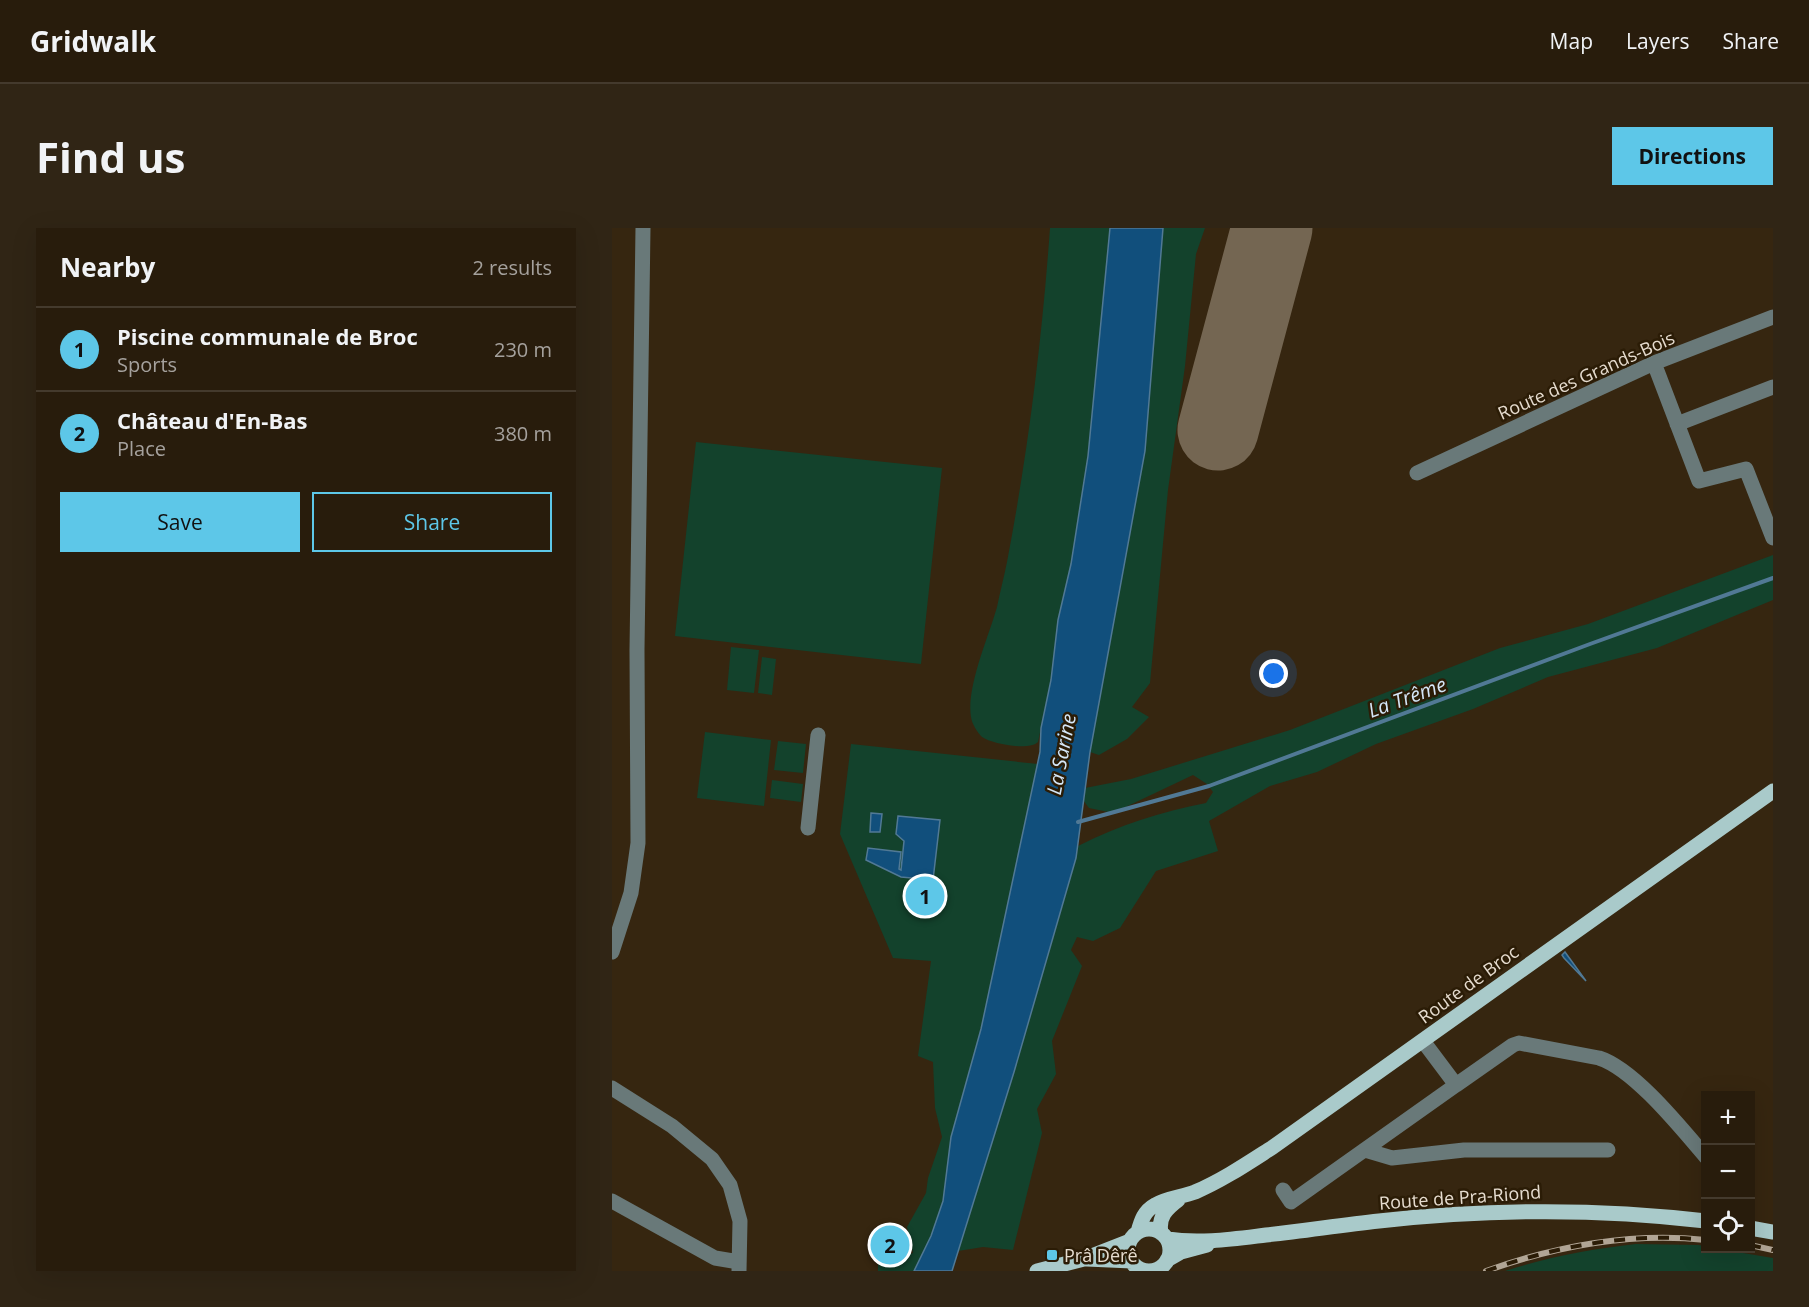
<!DOCTYPE html>
<html lang="en">
<head>
<meta charset="utf-8">
<style>
  :root { --surface:#281c0c; --page:#302515; --text:#f1f3f6; --muted:#a5a19d; --line:#443a2d; --accent:#5dc7e8 }
  body { margin:0; font-family:"Open Sans",sans-serif; background:var(--page); color:var(--text) }
  .controls { position:absolute; right:18px; bottom:18px; display:grid; overflow:hidden; border-radius:0px; box-shadow:0 6px 24px #0002 }
  .controls button { width:54px; height:54px; display:grid; place-items:center; padding:0; border:0; border-bottom:2px solid var(--line); background:var(--surface); color:var(--text); font:30px sans-serif }
  .you { position:absolute; left:662px; top:446px; width:21px; height:21px; margin:-15px; border:4px solid #fff; border-radius:50%; background:#1a73e8; box-shadow:0 0 0 9px #1a73e833 }
  .badge { display:grid; place-items:center; width:39px; height:39px; border-radius:50%; background:var(--accent); color:#111; font-size:20px; font-weight:700 }
  .pin { position:absolute; translate:-50% -50%; border:3px solid #fff; box-shadow:0 2px 6px #0006 }
  .list { margin:0; padding:0; list-style:none }
  h2 { display:flex; justify-content:space-between; align-items:center; height:78px; margin:0; padding:0 24px; font-size:26px }
  h2 small { font-size:20px; font-weight:400; color:var(--muted) }
  .list li { display:grid; grid-template-columns:39px 1fr auto; gap:18px; align-items:center; box-sizing:border-box; height:84px; padding:0 24px; border-top:2px solid var(--line) }
  .list b { display:block; font-size:22px; white-space:nowrap }
  .list p { margin:0; font-size:20px; white-space:nowrap; color:var(--muted) }
  .list em { font-size:20px; font-style:normal; color:var(--muted) }
  .actions { display:flex; gap:12px; padding:18px 24px }
  .actions a { flex:1; padding:14px 0; border:2px solid var(--accent); border-radius:0px; text-align:center; font-size:21px; color:var(--accent) }
  .actions .main { background:var(--accent); color:#111 }
  .icon { flex:none; width:33px; height:33px; fill:none; stroke:currentColor; stroke-width:2; stroke-linecap:round; stroke-linejoin:round }
  .map { position:relative; flex:none; width:1161px; height:1043px; overflow:hidden; border-radius:0px }
  header { display:flex; align-items:center; gap:36px; box-sizing:border-box; height:84px; padding:0 30px; background:var(--surface); border-bottom:2px solid var(--line) }
  header strong { font-size:28px }
  nav { display:flex; gap:33px; margin-inline-start:auto; font-size:21px }
  .intro { display:flex; align-items:center; justify-content:space-between; box-sizing:border-box; height:144px; padding:0 36px }
  h1 { margin:0; font-size:42px }
  .button { padding:15px 27px; border-radius:0px; background:var(--accent); color:#111; font-size:21px; font-weight:700 }
  main { display:flex; gap:36px; padding:0 36px }
  aside { flex:1; background:var(--surface); border-radius:0px; box-shadow:0 6px 24px #0002 }
  .map>svg:first-child { display:block }
</style>
</head>
<body>
<header>
<strong>Gridwalk</strong>
<nav><a>Map</a><a>Layers</a><a>Share</a></nav>
</header>
<div class="intro"><h1>Find us</h1><a class="button">Directions</a></div>
<main>
<aside>
<h2>Nearby<small>2 results</small></h2>
<ul class="list">
<li><span class="badge">1</span><div><b>Piscine communale de Broc</b><p>Sports</p></div><em>230 m</em></li>
<li><span class="badge">2</span><div><b>Château d'En-Bas</b><p>Place</p></div><em>380 m</em></li>
</ul>
<div class="actions"><a class="main">Save</a><a>Share</a></div>
</aside>
<div class="map">
<svg width="1161" height="1043" viewBox="0 0 1161 1043">
  <rect width="100%" height="100%" fill="#362610"/>
  <path fill="#13422c" d="M 438,0 L 498,0 L 476,228 L 459,336 L 446,392 L 439,452 L 426,514 C 417,523 380,516 370,509 C 365,504 360,496 359,489 C 354,459 377,408 385,379 C 388,364 392,349 395,334 C 416,224 430,112 438,0 Z
    M 551,0 L 593,0 L 584,26 L 573,138 L 556,262 L 538,455 L 520,479 L 537,489 L 515,511 L 487,527 L 478,524 L 533,223 Z
    M 84,214 L 330,240 L 309,436 L 63,408 Z
    M 1161,327 L 1161,372 L 1045,420 L 936,449 L 861,481 L 764,516 L 705,544 L 658,558 L 597,593 L 606,623 L 544,643 L 508,700 L 481,713 L 465,709 L 459,722 L 470,738 L 440,813 L 444,846 L 425,881 L 430,905 L 401,1022 L 371,1019 L 346,1023 L 402,844 L 464,631 L 466,618 C 507,597 549,584 594,575 L 601,564 L 595,556 L 581,547 L 501,585 L 477,580 L 471,572 L 473,560 L 519,551 L 678,502 L 888,420 L 976,396 Z
    M 119,419 L 147,422 L 142,465 L 115,462 Z
    M 150,429 L 164,431 L 160,467 L 146,465 Z
    M 93,504 L 159,512 L 152,578 L 85,570 Z
    M 166,513 L 194,516 L 191,545 L 162,542 Z
    M 239,516 L 426,536 L 369,801 L 339,909 L 331,973 L 319,1008 L 302,1043 L 266,1043 L 266,1035 L 301,1025 L 295,999 L 314,965 L 316,950 L 330,909 L 323,880 L 321,834 L 306,828 L 319,733 L 281,730 L 228,606 Z
    M 160,552 L 191,556 L 189,574 L 158,570 Z
    M 1024,1016 L 1086,1017 L 1093,1018 L 1094,1020 L 1107,1021 L 1161,1030 L 1161,1043 L 893,1043 C 936,1029 979,1021 1024,1016 Z"/>
  <path fill="#114f7c" stroke="#517995" stroke-width="1.5" d="M 498,0 L 551,0 L 533,223 L 478,524 L 464,630 L 402,844 L 340,1043 L 302,1043 L 319,1008 L 331,973 L 339,909 L 369,801 L 428,524 L 429,500 L 439,452 L 446,392 L 459,336 L 476,228 Z
    M 259,585 L 270,586 L 268,604 L 258,604 Z
    M 286,588 L 328,592 L 321,652 L 289,649 L 254,632 L 256,620 L 289,624 L 287,641 L 289,642 L 292,613 L 284,606 Z
    M 953,724 L 974,753 L 952,730 L 950,727 Z"/>
  <g fill="none" stroke-linecap="round" stroke-linejoin="round">
    <path stroke="#517995" stroke-width="4" d="M 466,594 L 597,558 L 978,416 L 1161,350"/>
    <path stroke="#746652" stroke-width="81" d="M 606,202 L 660,0"/>
    <path stroke="#697979" stroke-width="15" d="M 1042,135 L 1087,253 L 1134,241 L 1161,310
      M 1065,196 L 1161,159
      M 805,245 L 1042,135 L 1161,89
      M 196,600 L 206,507
      M 0,724 L 19,665 L 26,615 L 25,422 L 31,0
      M 811,813 L 844,857 L 901,817 L 907,815 L 987,830 C 1022,841 1069,900 1094,929
      M 0,860 L 60,898 L 100,931 L 118,957 L 128,993 L 127,1043
      M 753,922 L 780,930 L 852,922 L 996,922
      M 671,962 L 679,974 L 844,857
      M 0,973 L 103,1030 L 127,1034"/>
    <path stroke="#a9caca" stroke-width="15" d="M 1138,1000 L 1161,1004
      M516 1022a21 21 0 1 1 42 0a21 21 0 1 1-42 0Z
      M 526,1004 C 529,993 532,983 543,977 C 554,970 570,969 583,964 C 611,952 636,935 661,919 L 1161,563
      M 549,1005 C 546,989 554,981 566,972
      M 555,1011 C 588,1016 621,1011 654,1007 C 692,1003 729,997 767,993 C 876,981 984,980 1094,993
      M 475,1031 L 520,1033
      M 555,1032 L 569,1024 L 595,1017
      M 425,1043 L 472,1031 L 518,1013"/>
    <g stroke="#b1a595" stroke-width="6">
      <path id="rail" d="M 1138,1017 L 1161,1022
        M 874,1043 C 944,1018 1019,1004 1094,1012"/>
    </g>
    <use href="#rail" stroke="#2b1c06" stroke-width="4" stroke-dasharray="11" stroke-linecap="butt"/>
  </g>
  <rect fill="#5dc7e8" stroke="#2b1c06" stroke-width="2" x="434" y="1021" width="12" height="12" rx="3"/>
  <g text-anchor="middle" dominant-baseline="central" stroke-width="5" stroke-linejoin="round" paint-order="stroke">
    <g font-size="18" fill="#e6dccf" stroke="#2b1c06">
      <text transform="translate(974 147) rotate(-24)">Route des Grands-Bois</text>
      <text transform="translate(856 756) rotate(-36)">Route de Broc</text>
      <text transform="translate(848 969) rotate(-4)">Route de Pra-Riond</text>
    </g>
    <g font-size="18" fill="#e6dccf" stroke="#2b1c06" text-anchor="start">
      <text x="452" y="1027">Prâ Dêrê</text>
    </g>
    <g font-size="20" font-style="italic" fill="#d4e6f7" stroke="#2b1c06">
      <text transform="translate(795 469) rotate(-20)">La Trême</text>
      <text transform="translate(449 526) rotate(-79)">La Sarine</text>
    </g>
  </g>
</svg>
<div class="controls">
<button>+</button>
<button>−</button>
<button><svg class="icon" aria-label="locate" viewBox="0 0 24 24"><circle cx="12" cy="12" r="6"/><path d="M12 2v4M12 18v4M2 12h4M18 12h4"/></svg></button>
</div>
<div class="you"></div>
<div class="pin badge" style="left:313px;top:668px">1</div>
<div class="pin badge" style="left:278px;top:1017px">2</div>
</div>
</main>
</body>
</html>
